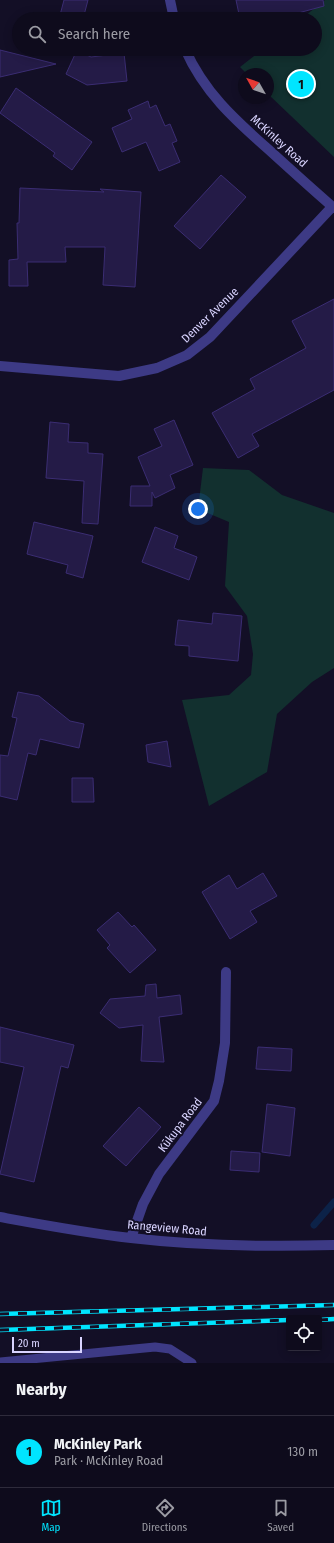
<!DOCTYPE html>
<html lang="en">
<head>
<meta charset="utf-8">
<style>
  :root { --surface:#0e0b1c; --page:#171425; --text:#f1f3f6; --muted:#9b9ba3; --line:#2e2b3b; --accent:#00e5ff }
  body { margin:0; font-family:"Fira Sans Condensed",sans-serif; background:var(--page); color:var(--text) }
  .controls { position:absolute; right:12px; bottom:12px; display:grid; overflow:hidden; border-radius:4px; box-shadow:0 2px 10px #0003 }
  .controls button { width:36px; height:36px; display:grid; place-items:center; padding:0; border:0; border-bottom:1px solid var(--line); background:var(--surface); color:var(--text); font:20px sans-serif }
  .compass { position:absolute; left:238px; top:68px; width:36px; height:36px; border-radius:50%; background:var(--surface); box-shadow:0 2px 10px #0003; rotate:310deg }
  .scale { position:absolute; left:12px; bottom:10px; width:70px; box-sizing:border-box; padding-left:4px; border:2px solid #d9d4ff; border-top:0; font-size:11px; line-height:14px; white-space:nowrap; color:#d9d4ff; -webkit-text-stroke:3px #130f26; paint-order:stroke }
  .you { position:absolute; left:198px; top:509px; width:14px; height:14px; margin:-10px; border:3px solid #fff; border-radius:50%; background:#1a73e8; box-shadow:0 0 0 6px #1a73e833 }
  .badge { display:grid; place-items:center; width:26px; height:26px; border-radius:50%; background:var(--accent); color:#111; font-size:13px; font-weight:700 }
  .pin { position:absolute; translate:-50% -50%; border:2px solid #fff; box-shadow:0 1px 4px #0006 }
  .list { margin:0; padding:0; list-style:none }
  h2 { display:flex; justify-content:space-between; align-items:center; height:52px; margin:0; padding:0 16px; font-size:17px }
  h2 small { font-size:13px; font-weight:400; color:var(--muted) }
  .list li { display:grid; grid-template-columns:26px 1fr auto; gap:12px; align-items:center; box-sizing:border-box; height:72px; padding:0 16px; border-top:1px solid var(--line) }
  .list b { display:block; font-size:15px; white-space:nowrap }
  .list p { margin:0; font-size:13px; white-space:nowrap; color:var(--muted) }
  .list em { font-size:13px; font-style:normal; color:var(--muted) }
  .icon { flex:none; width:22px; height:22px; fill:none; stroke:currentColor; stroke-width:2; stroke-linecap:round; stroke-linejoin:round }
  .map { position:relative; flex:none; width:334px; height:1363px; overflow:hidden }
  .search { position:absolute; background:var(--surface); box-shadow:0 2px 10px #0003; left:12px; right:12px; top:12px; height:44px; display:flex; align-items:center; gap:10px; box-sizing:border-box; padding:0 14px; border-radius:22px; color:var(--muted); font-size:15px }
  .sheet { height:124px; background:var(--surface) }
  nav { display:flex; justify-content:space-around; align-items:center; box-sizing:border-box; height:56px; border-top:1px solid var(--line); background:var(--surface); font-size:11px; color:var(--muted) }
  nav a { display:grid; justify-items:center; gap:2px }
  nav .on { color:var(--accent) }
  .map>svg:first-child { display:block }
</style>
</head>
<body>
<div class="map">
<svg width="334" height="1363" viewBox="0 0 334 1363">
  <rect width="100%" height="100%" fill="#130f26"/>
  <path fill="#12302f" d="M 325,0 L 334,0 L 334,157 L 268,94 L 268,74 L 247,74 L 240,67 L 263,49 L 315,49 L 315,19 L 301,19 Z
    M 203,468 L 249,470 L 282,495 L 334,513 L 334,668 L 312,682 L 277,714 L 267,772 L 209,806 L 182,700 L 229,695 L 251,675 L 253,654 L 247,616 L 225,586 L 229,522 L 198,509 Z"/>
  <g fill="none" stroke-linecap="round" stroke-linejoin="round">
    <path stroke="#0c2248" stroke-width="7" d="M 314,1225 L 334,1202"/>
  </g>
  <path fill="#241b47" stroke="#3b2d73" d="M 64,0 L 88,0 L 83,19 L 59,19 Z
    M 236,0 L 323,0 L 324,6 L 276,19 L 240,19 Z
    M 0,50 L 56,64 L 0,77 Z
    M 77,50 L 91,57 L 124,53 L 127,81 L 87,85 L 66,74 Z
    M 16,88 L 92,142 L 72,170 L 53,156 L 55,153 L 0,113 Z
    M 148,101 L 150,108 L 156,105 L 165,126 L 170,124 L 177,141 L 172,143 L 180,162 L 159,171 L 146,142 L 122,152 L 112,128 L 132,119 L 128,110 Z
    M 221,175 L 246,197 L 200,249 L 174,226 Z
    M 20,188 L 104,192 L 100,189 L 141,192 L 135,287 L 103,285 L 105,247 L 65,247 L 66,262 L 27,262 L 28,286 L 9,286 L 9,260 L 18,259 L 17,223 L 19,223 Z
    M 334,299 L 334,390 L 252,434 L 259,446 L 238,458 L 212,413 L 255,389 L 250,379 L 306,348 L 292,321 Z
    M 174,420 L 193,465 L 170,475 L 175,488 L 155,498 L 152,492 L 152,506 L 130,506 L 131,486 L 150,486 L 138,457 L 162,446 L 154,429 Z
    M 50,422 L 69,424 L 68,442 L 88,443 L 88,453 L 103,454 L 98,524 L 82,523 L 84,481 L 46,478 Z
    M 34,522 L 93,536 L 83,578 L 66,573 L 68,565 L 27,554 Z
    M 155,527 L 178,536 L 174,548 L 197,557 L 189,580 L 142,562 Z
    M 213,613 L 242,616 L 238,661 L 189,656 L 189,646 L 175,645 L 178,620 L 212,624 Z
    M 18,692 L 39,696 L 70,721 L 84,724 L 79,748 L 40,739 L 36,755 L 28,753 L 17,800 L 0,796 L 0,755 L 8,756 L 17,718 L 12,717 Z
    M 167,741 L 171,767 L 148,762 L 146,745 Z
    M 72,778 L 93,778 L 94,802 L 72,802 Z
    M 263,873 L 277,896 L 250,911 L 257,922 L 230,939 L 202,892 L 229,875 L 237,889 Z
    M 118,912 L 132,927 L 134,925 L 156,950 L 130,973 L 107,948 L 110,945 L 97,930 Z
    M 156,984 L 157,998 L 180,995 L 182,1014 L 159,1017 L 164,1062 L 141,1061 L 143,1025 L 119,1028 L 100,1013 L 110,999 L 145,996 L 146,985 Z
    M 0,1027 L 74,1045 L 68,1068 L 61,1066 L 34,1182 L 0,1174 L 24,1067 L 0,1062 Z
    M 258,1047 L 292,1049 L 291,1071 L 256,1069 Z
    M 267,1104 L 295,1108 L 290,1156 L 262,1152 Z
    M 139,1107 L 161,1127 L 126,1166 L 103,1146 Z
    M 231,1151 L 260,1153 L 259,1172 L 230,1170 Z"/>
  <g fill="none" stroke-linecap="round" stroke-linejoin="round">
    <path stroke="#3d3a85" stroke-width="9" d="M 0,1362 L 155,1347 L 170,1349 L 192,1363"/>
    <path stroke="#3d3a85" stroke-width="10" d="M 170,0 L 174,19
      M 185,49 C 204,92 234,119 268,149 C 290,169 312,189 334,208
      M 0,366 L 119,376 L 157,368 L 187,355 L 210,337 L 332,207
      M 0,1217 C 44,1225 87,1233 131,1238 C 199,1246 266,1247 334,1245
      M 131,1238 L 143,1204 L 159,1174 L 214,1101 L 219,1081 L 225,1043 L 226,972"/>
    <g stroke="#00e5ff" stroke-width="4.5">
      <path id="rail" d="M 0,1314 L 334,1305
        M 319,1320 L 334,1319
        M 0,1330 L 289,1320"/>
    </g>
    <use href="#rail" stroke="#130f26" stroke-width="3" stroke-dasharray="9" stroke-linecap="butt"/>
  </g>
  <g text-anchor="middle" dominant-baseline="central" stroke-width="4" stroke-linejoin="round" paint-order="stroke">
    <g font-size="12" fill="#d9d4ff" stroke="#130f26">
      <text transform="translate(279 141) rotate(42)">McKinley Road</text>
      <text transform="translate(210 315) rotate(-44)">Denver Avenue</text>
      <text transform="translate(180 1125) rotate(-53)">Kūkupa Road</text>
      <text transform="translate(167 1228) rotate(5)">Rangeview Road</text>
    </g>
  </g>
</svg>
<div class="controls">
<button><svg class="icon" aria-label="locate" viewBox="0 0 24 24"><circle cx="12" cy="12" r="6"/><path d="M12 2v4M12 18v4M2 12h4M18 12h4"/></svg></button>
</div>
<svg class="compass" viewBox="-18 -18 36 36"><path d="M0-13l5 13h-10z" fill="#e53935"/><path d="M0 13l5-13h-10z" fill="#9b9ba3"/></svg>
<div class="scale">20 m</div>
<div class="you"></div>
<div class="pin badge" style="left:301px;top:84px">1</div>
<div class="search"><svg class="icon" aria-label="search" viewBox="0 0 24 24"><circle cx="10" cy="10" r="6"/><path d="M15 15l6 6"/></svg>Search here</div>
</div>
<section class="sheet">
<h2>Nearby<small></small></h2>
<ul class="list">
<li><span class="badge">1</span><div><b>McKinley Park</b><p>Park · McKinley Road</p></div><em>130 m</em></li>
</ul>
</section>
<nav>
<a class="on"><svg class="icon" aria-label="map" viewBox="0 0 24 24"><path d="M3 6l6-2 6 2 6-2v14l-6 2-6-2-6 2zM9 4v14M15 6v14"/></svg>Map</a>
<a><svg class="icon" aria-label="directions" viewBox="0 0 24 24"><path d="M12 3l9 9-9 9-9-9zM9 14v-3h6M13 9l2 2-2 2"/></svg>Directions</a>
<a><svg class="icon" aria-label="saved" viewBox="0 0 24 24"><path d="M7 4h10v16l-5-4-5 4z"/></svg>Saved</a>
</nav>
</body>
</html>
